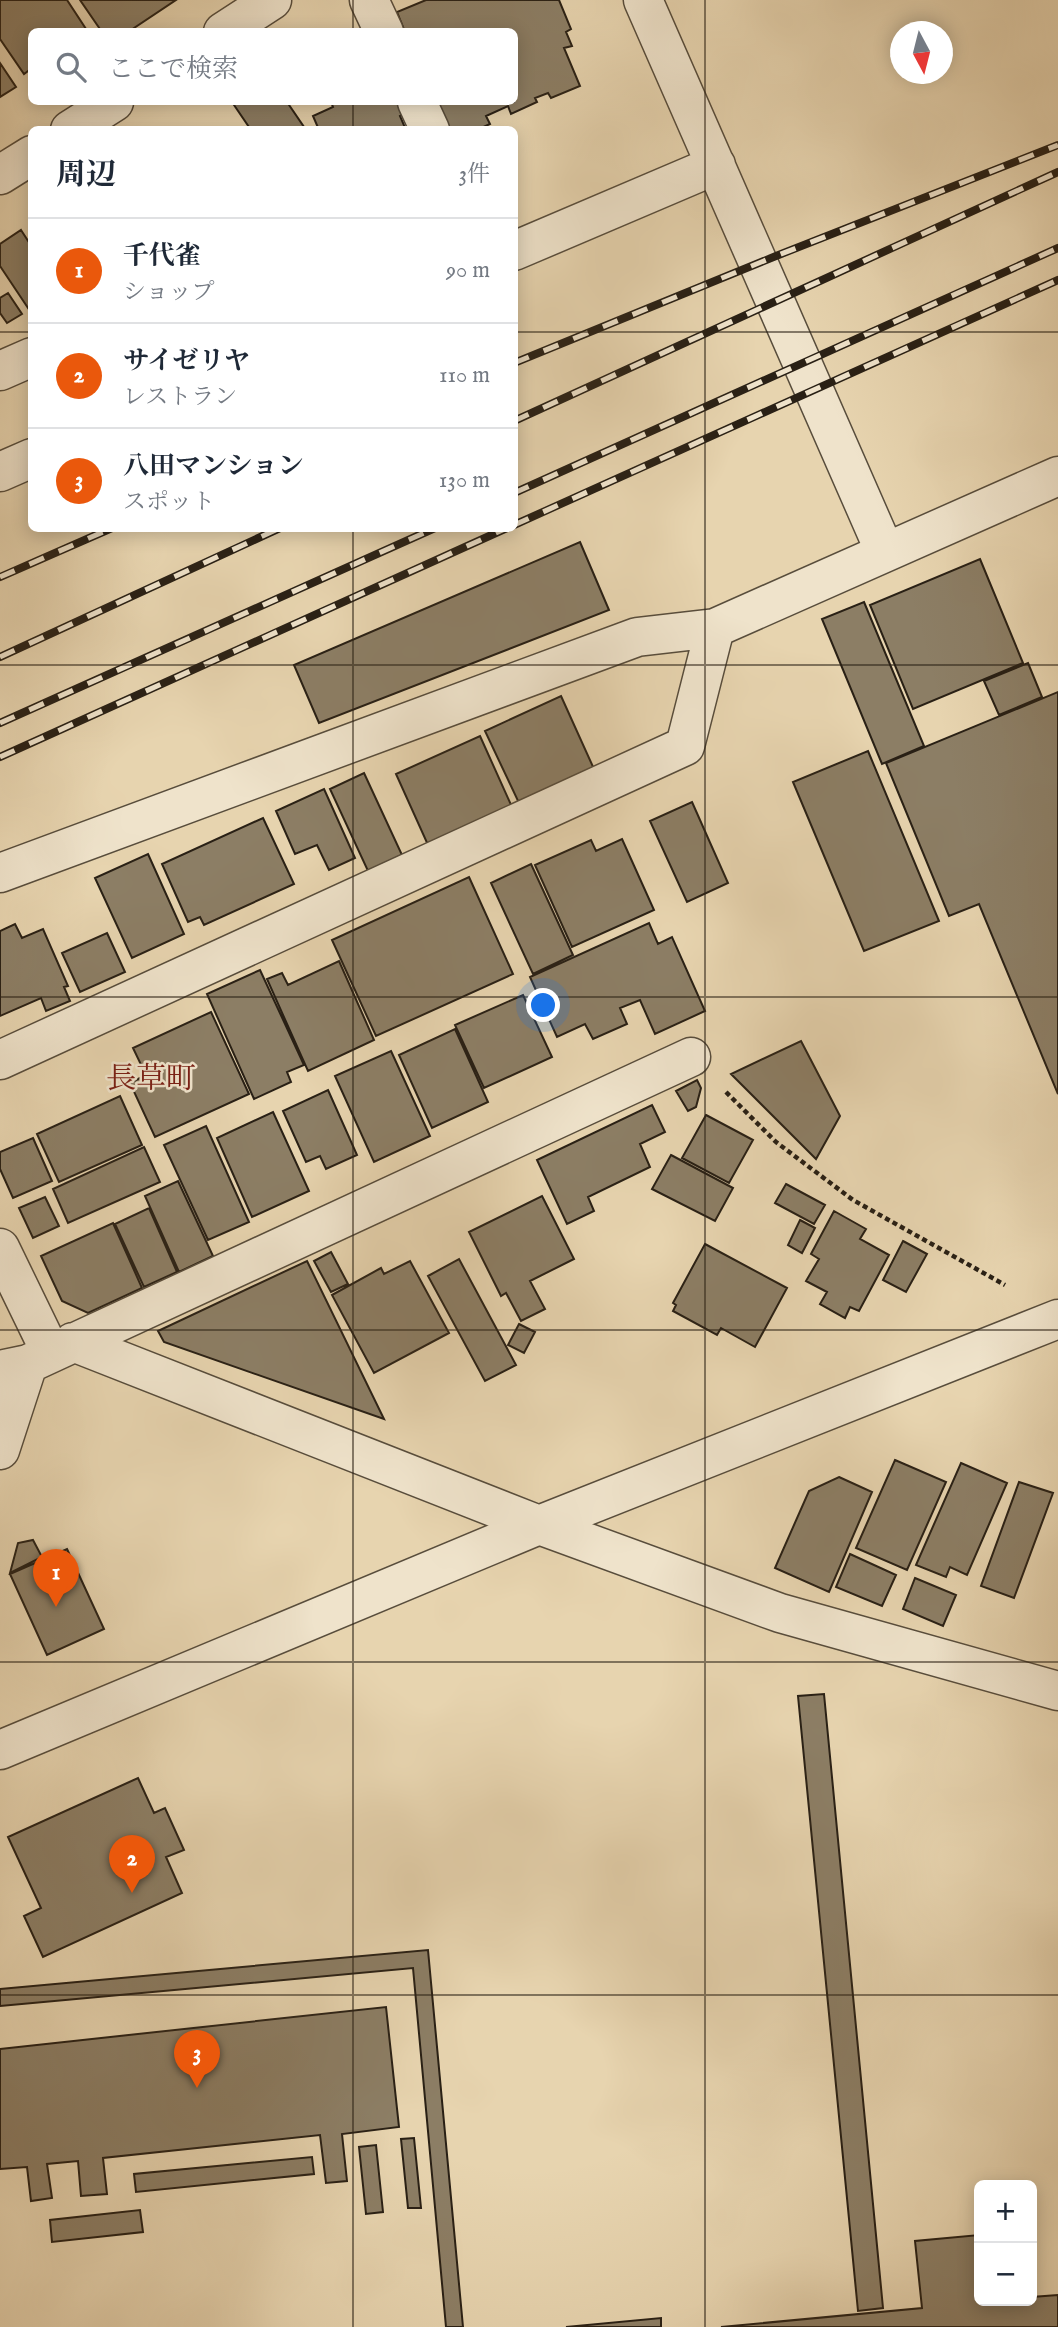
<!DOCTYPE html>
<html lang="ja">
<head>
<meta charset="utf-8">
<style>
  :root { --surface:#fff; --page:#f6f6f7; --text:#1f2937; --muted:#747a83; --line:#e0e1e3; --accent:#ea580c }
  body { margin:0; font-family:"IM FELL English","Noto Serif JP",serif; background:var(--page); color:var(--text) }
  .controls { position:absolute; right:21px; bottom:21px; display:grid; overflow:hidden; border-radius:10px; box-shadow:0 4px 18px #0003 }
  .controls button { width:63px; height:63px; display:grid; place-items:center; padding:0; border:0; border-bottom:2px solid var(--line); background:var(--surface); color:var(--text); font:35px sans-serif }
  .compass { position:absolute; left:890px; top:21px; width:63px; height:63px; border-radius:50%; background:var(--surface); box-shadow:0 4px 18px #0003; rotate:173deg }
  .you { position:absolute; left:544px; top:1006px; width:24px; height:24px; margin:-18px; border:5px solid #fff; border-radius:50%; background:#1a73e8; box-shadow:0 0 0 10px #1a73e833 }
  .badge { display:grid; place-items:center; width:46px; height:46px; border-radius:50%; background:var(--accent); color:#fff; font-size:23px; font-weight:700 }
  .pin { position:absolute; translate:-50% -58px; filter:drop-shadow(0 2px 4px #0008) }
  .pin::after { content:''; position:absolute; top:37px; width:24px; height:21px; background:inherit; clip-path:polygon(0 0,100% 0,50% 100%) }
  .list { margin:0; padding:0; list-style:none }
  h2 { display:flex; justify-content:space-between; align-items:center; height:91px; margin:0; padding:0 28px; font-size:30px }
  h2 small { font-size:23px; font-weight:400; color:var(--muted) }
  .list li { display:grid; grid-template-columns:46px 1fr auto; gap:21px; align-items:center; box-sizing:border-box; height:105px; padding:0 28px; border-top:2px solid var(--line) }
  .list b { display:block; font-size:26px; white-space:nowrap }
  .list p { margin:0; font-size:23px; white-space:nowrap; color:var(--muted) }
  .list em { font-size:23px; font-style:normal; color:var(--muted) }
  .icon { flex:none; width:38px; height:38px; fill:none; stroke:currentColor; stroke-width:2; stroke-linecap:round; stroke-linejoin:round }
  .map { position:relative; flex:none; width:1058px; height:2327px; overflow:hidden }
  .search { position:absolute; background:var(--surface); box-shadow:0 4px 18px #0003; left:28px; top:28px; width:490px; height:77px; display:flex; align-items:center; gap:18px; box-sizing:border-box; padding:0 24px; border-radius:10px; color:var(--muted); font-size:26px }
  .panel { position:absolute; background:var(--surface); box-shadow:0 4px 18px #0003; left:28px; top:126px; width:490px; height:406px; border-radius:10px }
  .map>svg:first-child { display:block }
</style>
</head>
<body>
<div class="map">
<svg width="1058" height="2327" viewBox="0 0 1058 2327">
  <rect width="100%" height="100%" fill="#e7d4af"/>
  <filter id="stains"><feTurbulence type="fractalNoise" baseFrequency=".00286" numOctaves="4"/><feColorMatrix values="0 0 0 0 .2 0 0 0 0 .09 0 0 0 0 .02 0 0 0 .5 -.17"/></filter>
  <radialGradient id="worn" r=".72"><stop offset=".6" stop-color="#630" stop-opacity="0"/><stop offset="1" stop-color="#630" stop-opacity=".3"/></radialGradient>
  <path fill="#8c7e65" stroke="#292015" stroke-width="2" d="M 0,0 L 67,0 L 88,32 L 32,32 L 32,68 L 24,74 L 0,39 Z
    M 80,0 L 176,0 L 128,32 L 102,32 Z
    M 426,0 L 559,0 L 571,29 L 566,32 L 572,46 L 564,48 L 580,86 L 551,98 L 548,93 L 535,98 L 537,102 L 511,114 L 508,106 L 486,116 L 490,124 L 477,130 L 447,130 L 435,102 L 514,102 L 514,32 L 405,32 L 397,12 Z
    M 0,63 L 16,87 L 0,97 Z
    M 232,102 L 287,102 L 304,127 L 301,130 L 251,130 Z
    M 331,102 L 401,102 L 406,113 L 400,116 L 406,130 L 319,130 L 313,116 L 333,107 Z
    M 21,230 L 32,247 L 32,314 L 0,266 L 0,244 Z
    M 8,293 L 22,314 L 7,323 L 0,313 L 0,298 Z
    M 580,542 L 609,610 L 319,723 L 294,665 Z
    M 980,559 L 1023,663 L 913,709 L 870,605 Z
    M 864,602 L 924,746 L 882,764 L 822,619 Z
    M 1028,663 L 1042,697 L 999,715 L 984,681 Z
    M 1058,692 L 1058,1094 L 979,904 L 949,916 L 886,763 Z
    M 561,696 L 594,769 L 519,803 L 485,731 Z
    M 480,736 L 512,807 L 428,845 L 396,774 Z
    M 868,751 L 939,921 L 864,951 L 793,782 Z
    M 364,773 L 402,855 L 368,871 L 330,789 Z
    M 324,789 L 355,858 L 329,870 L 317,845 L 295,854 L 276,811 Z
    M 692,802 L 728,883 L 687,902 L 650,821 Z
    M 263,818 L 294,884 L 204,925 L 200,917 L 188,922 L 162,864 Z
    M 622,839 L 654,910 L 572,947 L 535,865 L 591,840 L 596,851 Z
    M 148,854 L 184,934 L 132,958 L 95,878 Z
    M 531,864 L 573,955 L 533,974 L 491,883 Z
    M 469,877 L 513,974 L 376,1036 L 332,940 Z
    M 649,923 L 658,944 L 672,937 L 705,1011 L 655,1034 L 640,1000 L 620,1008 L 627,1024 L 593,1039 L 585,1024 L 557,1037 L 530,977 Z
    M 15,924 L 22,938 L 43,929 L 68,986 L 64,987 L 70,1001 L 46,1011 L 41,998 L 0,1016 L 0,931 Z
    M 107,933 L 125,972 L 80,992 L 62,953 Z
    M 339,961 L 374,1040 L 308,1071 L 267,979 L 282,973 L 288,985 Z
    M 260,970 L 304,1065 L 287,1072 L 291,1082 L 254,1099 L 207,994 Z
    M 523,995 L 552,1057 L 484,1088 L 455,1025 Z
    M 211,1012 L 249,1094 L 155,1137 L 130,1083 L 146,1075 L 133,1048 Z
    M 455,1029 L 488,1102 L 432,1128 L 399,1055 Z
    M 801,1041 L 840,1116 L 816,1159 L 731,1074 Z
    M 391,1051 L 430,1136 L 374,1162 L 335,1076 Z
    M 697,1080 L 701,1088 L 696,1107 L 688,1111 L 676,1091 Z
    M 328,1090 L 357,1155 L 326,1169 L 320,1156 L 306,1162 L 283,1111 Z
    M 120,1096 L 142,1145 L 59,1182 L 37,1134 Z
    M 652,1105 L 665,1132 L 640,1144 L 650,1167 L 588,1197 L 594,1211 L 567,1224 L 537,1160 Z
    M 273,1112 L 309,1191 L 252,1217 L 217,1138 Z
    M 706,1115 L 753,1140 L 729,1183 L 682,1158 Z
    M 206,1126 L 249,1222 L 208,1240 L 164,1145 Z
    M 33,1138 L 52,1181 L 13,1198 L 0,1169 L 0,1152 Z
    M 144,1147 L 160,1182 L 68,1223 L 53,1189 Z
    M 671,1155 L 733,1188 L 715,1221 L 652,1189 Z
    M 178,1181 L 213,1256 L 179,1272 L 145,1196 Z
    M 786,1184 L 825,1205 L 814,1224 L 775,1203 Z
    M 542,1196 L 574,1259 L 530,1281 L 545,1309 L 521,1321 L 506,1293 L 501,1296 L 469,1232 Z
    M 45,1197 L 59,1226 L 33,1238 L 19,1208 Z
    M 149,1208 L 177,1272 L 144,1287 L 115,1224 Z
    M 834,1211 L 866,1229 L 860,1239 L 889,1255 L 859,1311 L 850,1307 L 845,1318 L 820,1304 L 827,1292 L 806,1281 L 819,1259 L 811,1254 Z
    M 800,1220 L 815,1228 L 802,1253 L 788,1245 Z
    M 113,1223 L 142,1288 L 88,1313 L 62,1301 L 41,1256 Z
    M 903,1241 L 927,1254 L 906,1292 L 883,1280 Z
    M 705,1244 L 787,1288 L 755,1347 L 721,1328 L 717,1335 L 673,1311 L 676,1305 L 673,1303 Z
    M 331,1252 L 348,1284 L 331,1292 L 314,1261 Z
    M 459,1259 L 516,1365 L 485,1381 L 428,1276 Z
    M 307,1261 L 384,1419 L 164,1342 L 158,1331 Z
    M 410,1261 L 449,1333 L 374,1373 L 332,1295 L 381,1268 L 384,1274 Z
    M 519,1324 L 535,1332 L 524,1353 L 508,1345 Z
    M 895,1460 L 946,1482 L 907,1570 L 856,1548 Z
    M 961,1463 L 1007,1483 L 967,1575 L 950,1567 L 946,1577 L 916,1565 Z
    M 839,1477 L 872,1492 L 829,1592 L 775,1568 L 809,1491 Z
    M 1019,1482 L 1053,1493 L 1014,1598 L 981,1586 Z
    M 33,1540 L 42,1557 L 10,1573 L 18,1543 Z
    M 67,1549 L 104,1629 L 47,1655 L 10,1574 Z
    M 850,1554 L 896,1575 L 882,1606 L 836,1587 Z
    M 915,1578 L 956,1595 L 943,1626 L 903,1609 Z
    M 824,1694 L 883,2308 L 858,2311 L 798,1696 Z
    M 138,1778 L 154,1813 L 165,1808 L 184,1850 L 166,1857 L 182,1893 L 43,1957 L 24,1916 L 41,1908 L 8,1837 Z
    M 428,1950 L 463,2327 L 446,2327 L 413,1968 L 0,2006 L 0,1989 Z
    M 386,2007 L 399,2127 L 342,2134 L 347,2181 L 326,2183 L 320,2135 L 103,2158 L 107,2194 L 81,2196 L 78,2161 L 47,2164 L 52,2198 L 31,2201 L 27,2167 L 0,2169 L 0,2049 Z
    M 414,2138 L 421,2208 L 408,2208 L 401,2139 Z
    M 376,2145 L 383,2212 L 366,2214 L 359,2147 Z
    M 312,2157 L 314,2174 L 136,2192 L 134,2174 Z
    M 140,2210 L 143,2232 L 52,2242 L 50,2220 Z
    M 979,2235 L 979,2301 L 1032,2301 L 1032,2297 L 1058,2295 L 1058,2327 L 721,2327 L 922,2308 L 915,2241 Z
    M 661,2318 L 661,2327 L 566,2327 Z"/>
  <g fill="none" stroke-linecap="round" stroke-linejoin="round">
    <g stroke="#584d3c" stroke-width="41">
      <path id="minor" d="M 369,0 L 384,32
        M 643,0 L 885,552
        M 223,32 L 272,0
        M 417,102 L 430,130
        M 70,130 L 114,102
        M 0,175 L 32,155
        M 514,251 L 716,165
        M 0,371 L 32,357
        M 0,472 L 32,458
        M 0,873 L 637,637 L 715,628 L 1058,476
        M 0,1060 L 685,746 L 715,628
        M 0,1248 L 51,1353
        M 73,1342 L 539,1525 L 780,1613 L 1058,1691
        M 0,1370 L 28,1364 L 691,1057
        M 0,1450 L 28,1364
        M 0,1750 L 539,1525 L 1058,1319"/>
    </g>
    <path stroke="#292015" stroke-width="4.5" stroke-dasharray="5 3.5" stroke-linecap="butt" d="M 726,1092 L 776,1142 L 853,1200 L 1005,1285"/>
    <use href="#minor" stroke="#efe3cb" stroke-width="38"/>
    <g stroke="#292015" stroke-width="8">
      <path id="rail" d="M 514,363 L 776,256 L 1058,145
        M 514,421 L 1058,172
        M 514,493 L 1058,248
        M 514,525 L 1058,280
        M 0,577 L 112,528
        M 0,657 L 280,528
        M 0,723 L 435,528
        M 0,757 L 507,528"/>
    </g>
    <use href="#rail" stroke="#efe3cb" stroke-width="5" stroke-dasharray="16" stroke-linecap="butt"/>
  </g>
  <path fill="none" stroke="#292015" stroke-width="2" stroke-opacity="0.55" d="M 353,0 L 353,32M 705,0 L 705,2327M 353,102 L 353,130M 0,332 L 32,332M 514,332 L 1058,332M 353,528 L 353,2327M 0,665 L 1058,665M 0,997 L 1058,997M 0,1330 L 1058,1330M 0,1662 L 1058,1662M 0,1995 L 1058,1995"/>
  <g text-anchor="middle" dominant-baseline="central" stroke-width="5" stroke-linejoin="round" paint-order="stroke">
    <g font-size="30" fill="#7a1f14" stroke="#efe3cb">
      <text x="151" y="1080">長草町</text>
    </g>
  </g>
  <rect width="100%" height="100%" filter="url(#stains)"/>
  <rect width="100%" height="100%" fill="url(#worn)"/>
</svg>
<div class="controls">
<button>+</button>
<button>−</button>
</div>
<svg class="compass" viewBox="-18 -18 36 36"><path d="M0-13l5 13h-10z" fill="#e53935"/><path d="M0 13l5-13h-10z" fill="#747a83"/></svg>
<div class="you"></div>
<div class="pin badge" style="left:56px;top:1607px">1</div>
<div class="pin badge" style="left:132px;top:1893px">2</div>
<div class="pin badge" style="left:197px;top:2088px">3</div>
<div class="search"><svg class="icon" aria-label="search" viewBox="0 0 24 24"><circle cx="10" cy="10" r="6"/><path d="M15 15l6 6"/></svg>ここで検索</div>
<section class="panel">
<h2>周辺<small>3件</small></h2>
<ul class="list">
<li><span class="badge">1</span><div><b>千代雀</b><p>ショップ</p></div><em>90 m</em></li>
<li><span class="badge">2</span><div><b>サイゼリヤ</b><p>レストラン</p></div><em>110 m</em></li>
<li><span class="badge">3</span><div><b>八田マンション</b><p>スポット</p></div><em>130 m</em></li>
</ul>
</section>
</div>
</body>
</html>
